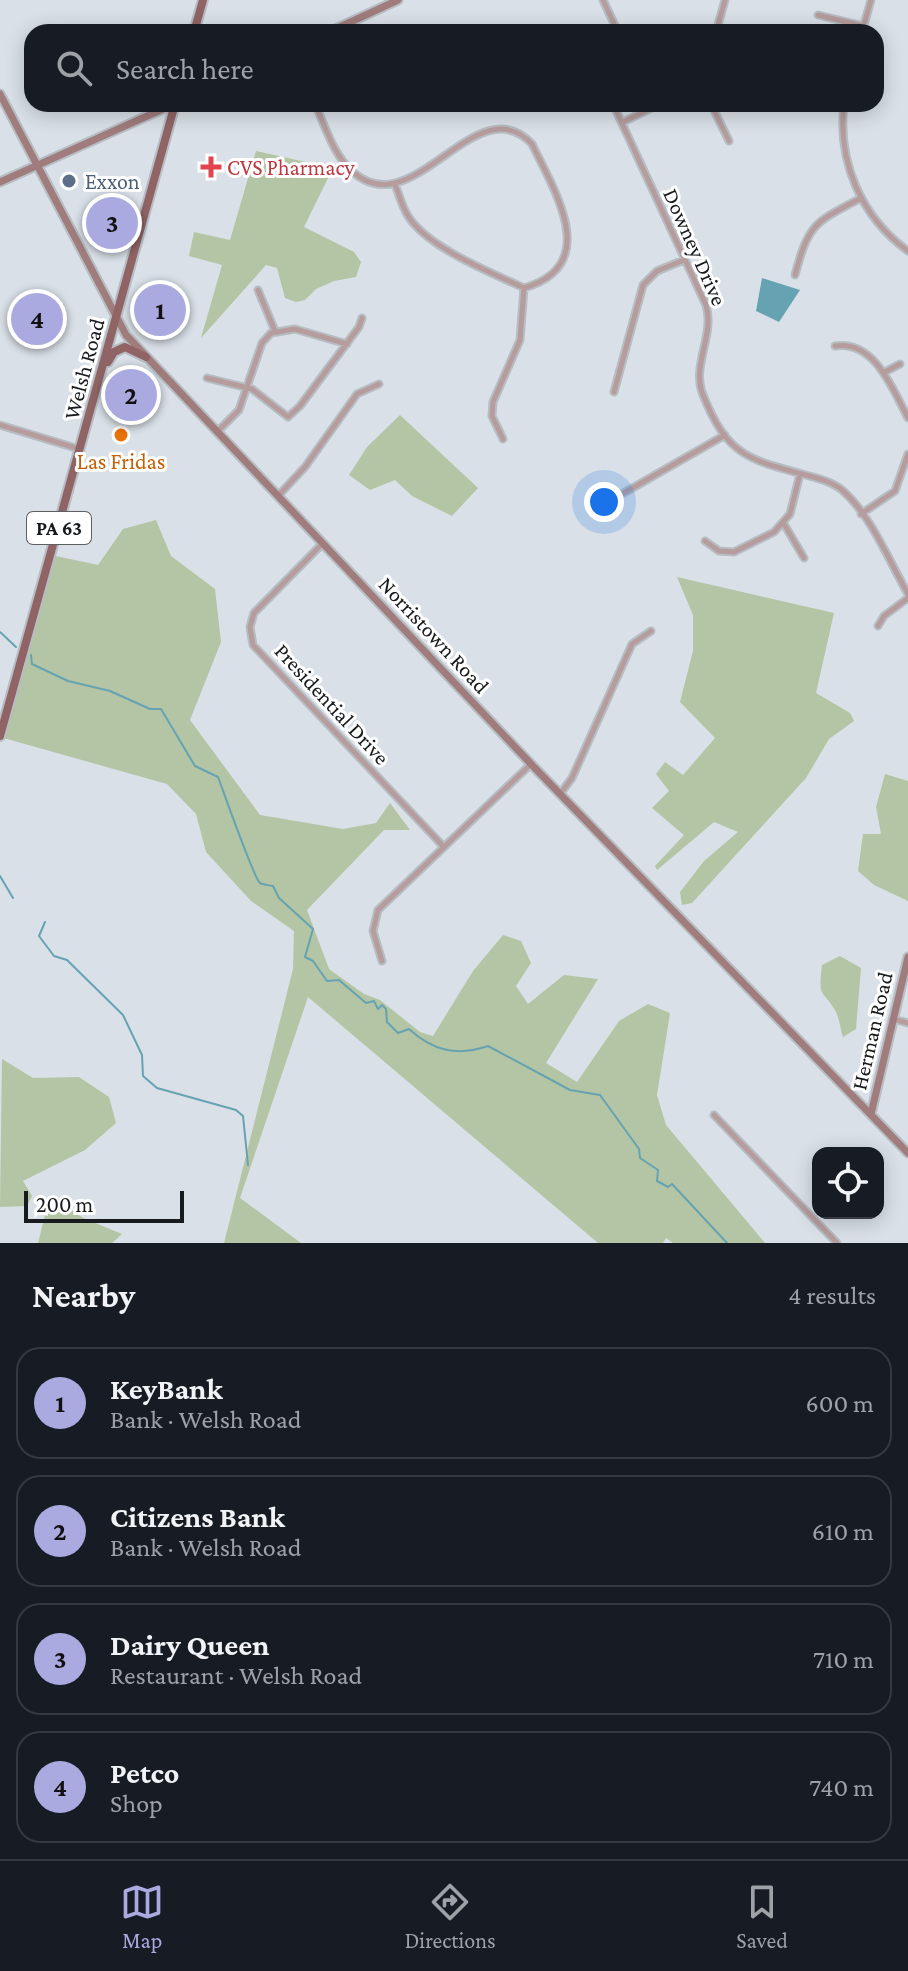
<!DOCTYPE html>
<html lang="en">
<head>
<meta charset="utf-8">
<style>
  :root { --surface:#171b24; --page:#242831; --text:#f1f3f6; --muted:#9ea1a6; --line:#363941; --accent:#aaaae1 }
  body { margin:0; font-family:"Crimson Pro",serif; background:var(--page); color:var(--text) }
  .controls { position:absolute; right:24px; bottom:24px; display:grid; overflow:hidden; border-radius:16px; box-shadow:0 4px 20px #0003 }
  .controls button { width:72px; height:72px; display:grid; place-items:center; padding:0; border:0; border-bottom:2px solid var(--line); background:var(--surface); color:var(--text); font:40px sans-serif }
  .scale { position:absolute; left:24px; bottom:20px; width:160px; box-sizing:border-box; padding-left:8px; border:4px solid #181b1d; border-top:0; font-size:22px; line-height:28px; white-space:nowrap; color:#181b1d; -webkit-text-stroke:6px #fff; paint-order:stroke }
  .you { position:absolute; left:604px; top:502px; width:28px; height:28px; margin:-20px; border:6px solid #fff; border-radius:50%; background:#1a73e8; box-shadow:0 0 0 12px #1a73e833 }
  .badge { display:grid; place-items:center; width:52px; height:52px; border-radius:50%; background:var(--accent); color:#111; font-size:26px; font-weight:700 }
  .pin { position:absolute; translate:-50% -50%; border:4px solid #fff; box-shadow:0 2px 8px #0006 }
  .list { margin:0; padding:0; list-style:none }
  h2 { display:flex; justify-content:space-between; align-items:center; height:104px; margin:0; padding:0 32px; font-size:34px }
  h2 small { font-size:26px; font-weight:400; color:var(--muted) }
  .list li { display:grid; grid-template-columns:52px 1fr auto; gap:24px; align-items:center; box-sizing:border-box; height:112px; margin:0 16px 16px; padding:0 16px; border:2px solid var(--line); border-radius:24px }
  .list b { display:block; font-size:30px; white-space:nowrap }
  .list p { margin:0; font-size:26px; white-space:nowrap; color:var(--muted) }
  .list em { font-size:26px; font-style:normal; color:var(--muted) }
  .icon { flex:none; width:44px; height:44px; fill:none; stroke:currentColor; stroke-width:2; stroke-linecap:round; stroke-linejoin:round }
  .map { position:relative; flex:none; width:908px; height:1243px; overflow:hidden }
  .search { position:absolute; background:var(--surface); box-shadow:0 4px 20px #0003; left:24px; right:24px; top:24px; height:88px; display:flex; align-items:center; gap:20px; box-sizing:border-box; padding:0 28px; border-radius:24px; color:var(--muted); font-size:30px }
  .sheet { height:616px; background:var(--surface) }
  nav { display:flex; justify-content:space-around; align-items:center; box-sizing:border-box; height:112px; border-top:2px solid var(--line); background:var(--surface); font-size:22px; color:var(--muted) }
  nav a { display:grid; justify-items:center; gap:4px }
  nav .on { color:var(--accent) }
  .map>svg:first-child { display:block }
</style>
</head>
<body>
<div class="map">
<svg width="908" height="1243" viewBox="0 0 908 1243">
  <rect width="100%" height="100%" fill="#d9e0e7"/>
  <path fill="#b3c5a4" d="M 256,151 L 333,168 L 304,227 L 354,252 L 361,262 L 356,277 L 334,281 L 316,289 L 305,300 L 296,302 L 285,298 L 277,268 L 266,265 L 201,338 L 222,265 L 189,256 L 194,232 L 230,240 Z
    M 400,415 L 478,488 L 452,516 L 412,496 L 395,480 L 370,490 L 349,475 L 367,447 Z
    M 156,520 L 171,556 L 215,589 L 221,642 L 190,720 L 260,815 L 343,829 L 376,823 L 390,803 L 410,830 L 384,830 L 307,910 L 329,969 L 364,994 L 380,1000 L 420,1032 L 433,1036 L 473,971 L 503,935 L 521,941 L 531,963 L 516,986 L 528,1004 L 564,975 L 598,979 L 546,1063 L 577,1082 L 619,1021 L 648,1004 L 670,1013 L 657,1095 L 666,1125 L 765,1243 L 673,1243 L 666,1238 L 663,1243 L 598,1243 L 308,997 L 240,1198 L 301,1243 L 224,1243 L 293,969 L 294,931 L 251,901 L 206,852 L 196,814 L 167,784 L 0,737 L 51,555 L 98,565 L 123,529 Z
    M 677,577 L 834,613 L 816,693 L 850,713 L 854,721 L 829,739 L 806,778 L 692,903 L 682,905 L 680,892 L 704,861 L 738,832 L 714,822 L 657,870 L 655,866 L 684,835 L 652,808 L 669,791 L 656,774 L 665,762 L 683,775 L 715,738 L 680,702 L 693,651 L 693,615 Z
    M 885,774 L 908,781 L 908,901 L 874,885 L 858,871 L 863,834 L 881,834 L 876,807 Z
    M 840,956 L 861,968 L 856,1029 L 843,1037 C 840,1029 840,1020 836,1012 C 822,987 818,1001 822,965 Z
    M 2,1059 L 33,1078 L 79,1077 L 109,1097 L 116,1123 L 85,1150 L 23,1181 L 32,1196 L 27,1206 L 0,1207 Z
    M 50,1195 L 83,1218 L 122,1234 L 112,1243 L 38,1243 Z"/>
  <path fill="#66a3b2" d="M 762,278 L 800,290 L 779,322 L 756,311 Z"/>
  <g fill="none" stroke-linecap="round" stroke-linejoin="round">
    <path stroke="#66a3b2" stroke-width="2" d="M 0,632 L 16,647
      M 31,655 L 32,664 L 68,681 L 110,691 L 150,709 L 161,709 L 195,766 L 218,777 C 223,790 254,879 260,883 C 261,884 272,886 273,886 L 279,898 L 313,929 L 305,957 L 313,961 L 327,981 L 339,980 L 366,1003 L 374,1001 L 378,1009 L 382,1005 L 386,1009 L 387,1022 L 398,1033 L 409,1029 C 432,1050 456,1057 488,1046 L 570,1090 L 600,1095 L 639,1149 L 640,1158 L 658,1170 L 657,1181 L 668,1187 L 672,1184 L 727,1243
      M 0,876 L 13,898
      M 45,922 L 39,936 L 54,956 L 67,960 L 123,1015 L 142,1055 L 143,1076 L 157,1088 L 236,1110 L 243,1116 L 248,1165"/>
    <g stroke="#b6bdc3" stroke-width="9">
      <path id="street" d="M 603,0 L 618,32
        M 818,15 L 863,26
        M 716,32 L 725,0
        M 862,32 L 871,0
        M 315,104 C 324,124 332,149 346,165 C 409,237 474,82 532,144 C 555,192 602,265 524,288 C 492,273 437,251 414,224 C 404,213 400,198 395,184
        M 613,104 L 706,305 C 715,336 691,365 703,395 C 727,454 746,459 802,474 C 816,478 831,481 842,490 C 871,515 889,561 908,594
        M 711,104 L 729,141
        M 844,104 C 837,161 861,217 908,251
        M 623,122 L 660,104
        M 795,275 C 809,223 814,223 861,198
        M 258,290 L 275,331
        M 835,346 C 875,340 893,390 908,418
        M 883,373 L 900,364
        M 207,378 L 252,389 L 288,417 L 300,406 L 359,327 L 362,318
        M 614,392 L 643,285 L 657,271 L 684,260
        M 0,425 L 79,449
        M 217,432 L 239,410 L 262,343 L 271,333 L 295,329 L 347,344
        M 503,439 L 492,416 L 493,402 L 520,340 L 524,288
        M 622,494 L 725,435
        M 278,496 L 305,467 L 357,394 L 379,384
        M 861,514 L 895,491 L 908,454
        M 784,524 L 804,558
        M 705,541 L 719,551 L 734,552 L 774,532 L 790,514 L 800,474
        M 323,543 L 254,613 L 250,627 L 253,645 L 443,846
        M 878,626 L 884,616 L 908,598
        M 560,794 L 572,778 L 632,644 L 651,631
        M 382,961 L 373,931 L 378,910 L 531,764
        M 893,1019 L 908,1023
        M 714,1115 L 837,1243"/>
    </g>
    <g stroke="#b6bdc3" stroke-width="11">
      <path id="secondary" d="M 329,32 L 398,0
        M 0,94 L 126,335 L 531,764 L 908,1153
        M 0,182 L 174,104
        M 871,1114 L 908,957"/>
    </g>
    <g stroke="#b6bdc3" stroke-width="12">
      <path id="primary" d="M 194,32 L 203,0
        M 108,362 L 114,352 L 125,347 L 146,357
        M 0,736 L 175,104"/>
    </g>
    <use href="#street" stroke="#b69c9c" stroke-width="5"/>
    <use href="#secondary" stroke="#a07c7c" stroke-width="7"/>
    <use href="#primary" stroke="#906465" stroke-width="8"/>
  </g>
  <path fill="#e0444e" stroke="#fff" stroke-width="3" d="M207 155h8v8h8v8h-8v8h-8v-8h-8v-8h8z"/>
  <circle fill="#5c6f8a" stroke="#fff" stroke-width="3" cx="69" cy="181" r="8"/>
  <circle fill="#e8710a" stroke="#fff" stroke-width="3" cx="121" cy="435" r="8"/>
  <g text-anchor="middle" dominant-baseline="central" stroke-width="6" stroke-linejoin="round" paint-order="stroke">
    <rect fill="#fff" stroke="#5d5f61" stroke-width="2" x="27" y="512" width="64" height="32" rx="6"/>
    <g font-size="20" font-weight="bold" fill="#181b1d">
      <text x="59" y="528">PA 63</text>
    </g>
    <g font-size="22" fill="#be3a42" stroke="#fff" text-anchor="start">
      <text x="227" y="167">CVS Pharmacy</text>
    </g>
    <g font-size="22" fill="#4e5e75" stroke="#fff" text-anchor="start">
      <text x="85" y="181">Exxon</text>
    </g>
    <g font-size="22" fill="#181b1d" stroke="#fff">
      <text transform="translate(695 247) rotate(66)">Downey Drive</text>
      <text transform="translate(84 369) rotate(-75)">Welsh Road</text>
      <text transform="translate(434 635) rotate(47)">Norristown Road</text>
      <text transform="translate(332 704) rotate(47)">Presidential Drive</text>
      <text transform="translate(872 1031) rotate(-77)">Herman Road</text>
    </g>
    <g font-size="22" fill="#c56008" stroke="#fff">
      <text x="121" y="461">Las Fridas</text>
    </g>
  </g>
</svg>
<div class="controls">
<button><svg class="icon" aria-label="locate" viewBox="0 0 24 24"><circle cx="12" cy="12" r="6"/><path d="M12 2v4M12 18v4M2 12h4M18 12h4"/></svg></button>
</div>
<div class="scale">200 m</div>
<div class="you"></div>
<div class="pin badge" style="left:160px;top:310px">1</div>
<div class="pin badge" style="left:131px;top:395px">2</div>
<div class="pin badge" style="left:112px;top:223px">3</div>
<div class="pin badge" style="left:37px;top:319px">4</div>
<div class="search"><svg class="icon" aria-label="search" viewBox="0 0 24 24"><circle cx="10" cy="10" r="6"/><path d="M15 15l6 6"/></svg>Search here</div>
</div>
<section class="sheet">
<h2>Nearby<small>4 results</small></h2>
<ul class="list">
<li><span class="badge">1</span><div><b>KeyBank</b><p>Bank · Welsh Road</p></div><em>600 m</em></li>
<li><span class="badge">2</span><div><b>Citizens Bank</b><p>Bank · Welsh Road</p></div><em>610 m</em></li>
<li><span class="badge">3</span><div><b>Dairy Queen</b><p>Restaurant · Welsh Road</p></div><em>710 m</em></li>
<li><span class="badge">4</span><div><b>Petco</b><p>Shop</p></div><em>740 m</em></li>
</ul>
</section>
<nav>
<a class="on"><svg class="icon" aria-label="map" viewBox="0 0 24 24"><path d="M3 6l6-2 6 2 6-2v14l-6 2-6-2-6 2zM9 4v14M15 6v14"/></svg>Map</a>
<a><svg class="icon" aria-label="directions" viewBox="0 0 24 24"><path d="M12 3l9 9-9 9-9-9zM9 14v-3h6M13 9l2 2-2 2"/></svg>Directions</a>
<a><svg class="icon" aria-label="saved" viewBox="0 0 24 24"><path d="M7 4h10v16l-5-4-5 4z"/></svg>Saved</a>
</nav>
</body>
</html>
